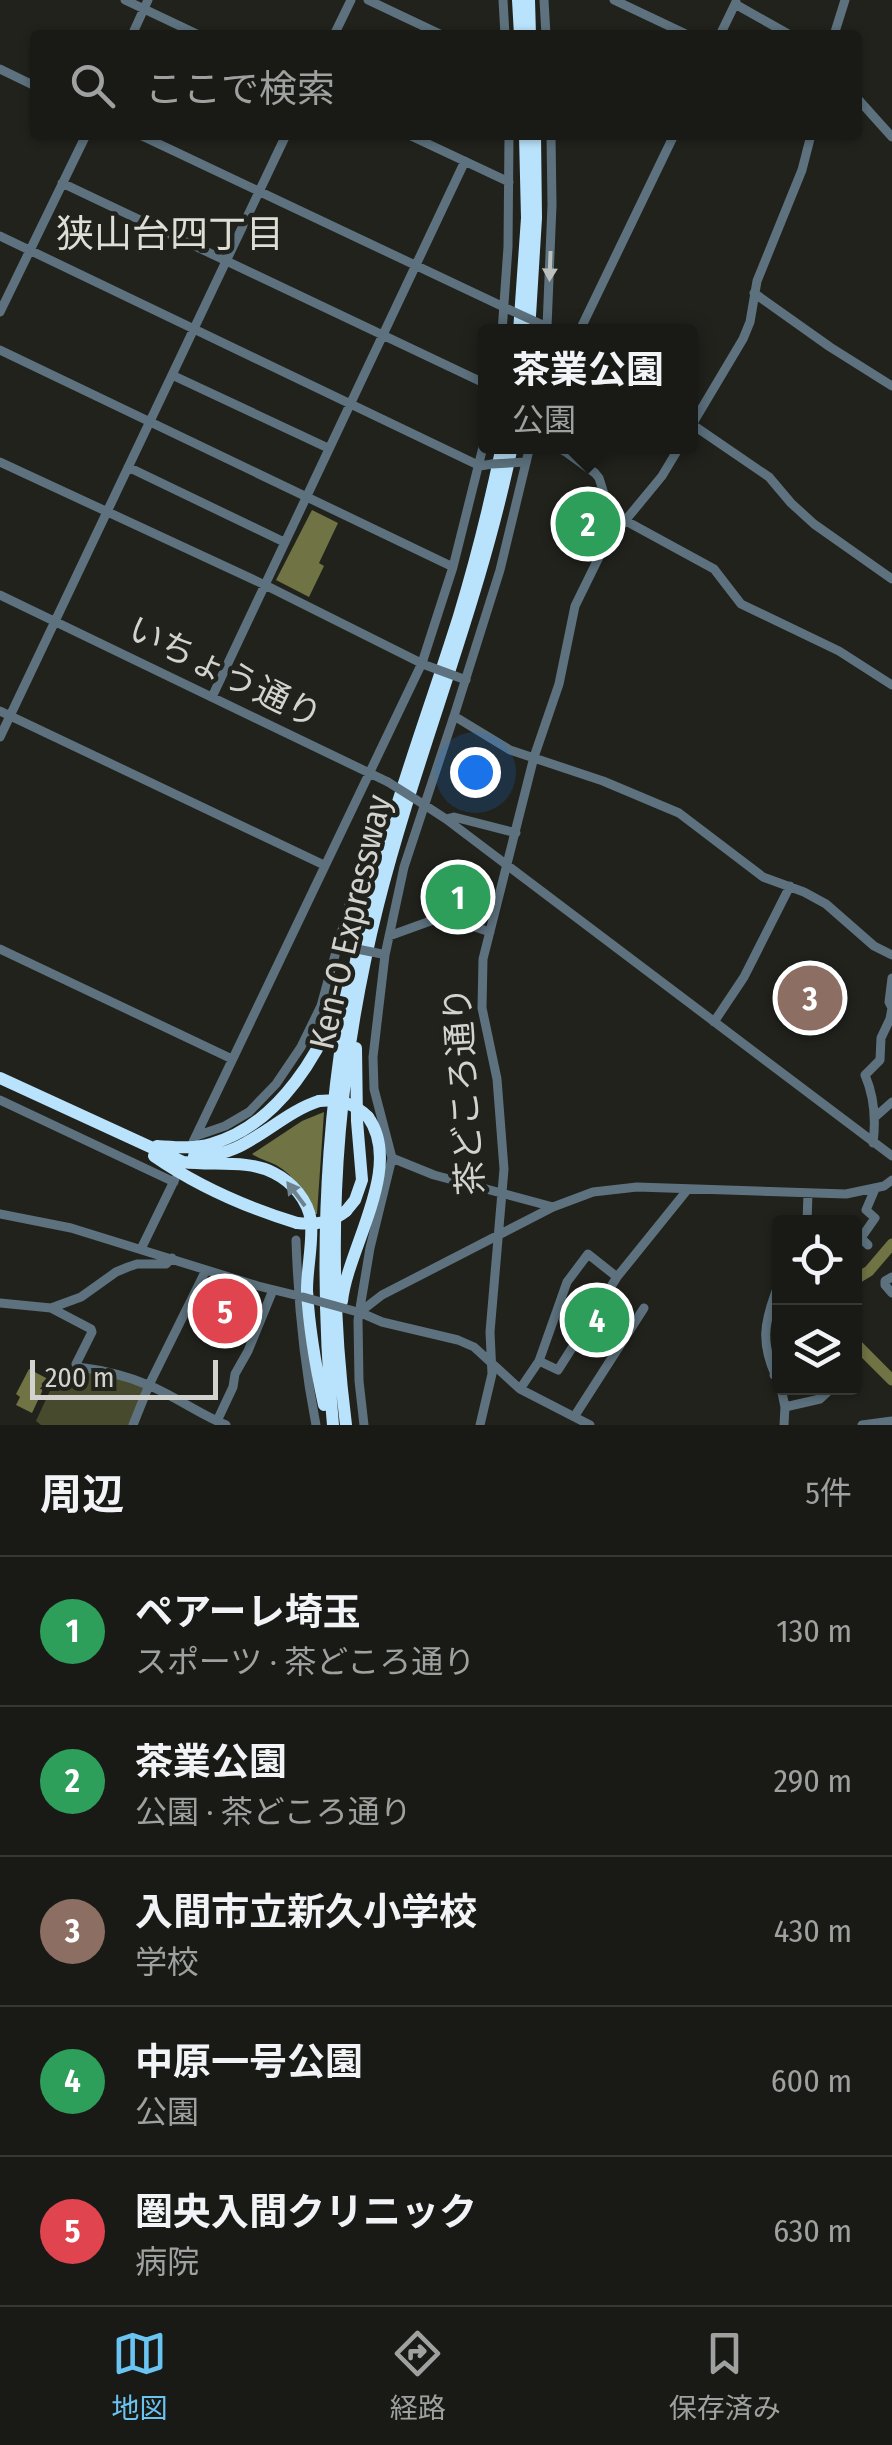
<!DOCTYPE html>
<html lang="ja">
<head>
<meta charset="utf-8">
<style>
  :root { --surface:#191a15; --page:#22231e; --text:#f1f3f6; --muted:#9fa1a0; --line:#373834; --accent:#6ac3f1 }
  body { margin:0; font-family:"Fira Sans Condensed","Noto Sans JP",sans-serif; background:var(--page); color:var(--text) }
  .controls { position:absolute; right:30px; bottom:30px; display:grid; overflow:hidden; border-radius:10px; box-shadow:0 2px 8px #0004 }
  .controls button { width:90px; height:90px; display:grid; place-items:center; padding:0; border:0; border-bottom:2px solid var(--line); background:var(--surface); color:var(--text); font:50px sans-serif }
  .scale { position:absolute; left:30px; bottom:25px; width:188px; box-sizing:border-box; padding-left:10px; border:5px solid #d2d2ce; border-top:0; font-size:28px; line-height:35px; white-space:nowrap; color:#d2d2ce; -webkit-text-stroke:8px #21221c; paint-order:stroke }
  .you { position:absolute; left:475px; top:772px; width:35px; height:35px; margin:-25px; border:8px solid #fff; border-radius:50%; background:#1a73e8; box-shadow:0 0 0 15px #1a73e833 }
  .badge { display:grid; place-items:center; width:65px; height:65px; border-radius:50%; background:var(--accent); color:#fff; font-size:32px; font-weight:700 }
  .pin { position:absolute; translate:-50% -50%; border:5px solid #fff; box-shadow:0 2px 10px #0006 }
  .popup { position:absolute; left:478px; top:324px; width:220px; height:130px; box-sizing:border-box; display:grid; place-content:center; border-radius:10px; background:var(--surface); filter:drop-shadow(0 2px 8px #0005); font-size:32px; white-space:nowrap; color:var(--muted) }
  .popup b { font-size:38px; color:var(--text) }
  .popup::after { content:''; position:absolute; left:50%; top:100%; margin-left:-20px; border:20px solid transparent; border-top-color:var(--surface) }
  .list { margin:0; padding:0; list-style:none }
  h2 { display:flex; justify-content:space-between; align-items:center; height:130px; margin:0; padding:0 40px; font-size:42px }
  h2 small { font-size:32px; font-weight:400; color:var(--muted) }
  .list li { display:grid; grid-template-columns:65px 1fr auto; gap:30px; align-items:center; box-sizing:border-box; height:150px; padding:0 40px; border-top:2px solid var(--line) }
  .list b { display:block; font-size:38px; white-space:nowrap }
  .list p { margin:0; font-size:32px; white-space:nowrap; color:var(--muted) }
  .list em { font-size:32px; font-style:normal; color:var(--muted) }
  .icon { flex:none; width:55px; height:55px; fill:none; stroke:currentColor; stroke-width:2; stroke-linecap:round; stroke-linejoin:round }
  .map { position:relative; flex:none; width:892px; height:1425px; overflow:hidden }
  .search { position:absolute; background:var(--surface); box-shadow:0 2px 8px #0004; left:30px; right:30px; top:30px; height:110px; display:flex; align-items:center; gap:25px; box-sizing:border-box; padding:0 35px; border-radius:10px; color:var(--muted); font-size:38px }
  .sheet { height:880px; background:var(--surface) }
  nav { display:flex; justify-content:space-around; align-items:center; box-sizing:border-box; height:140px; border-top:2px solid var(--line); background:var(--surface); font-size:28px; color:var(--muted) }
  nav a { display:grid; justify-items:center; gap:5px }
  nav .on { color:var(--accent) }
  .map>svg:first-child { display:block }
</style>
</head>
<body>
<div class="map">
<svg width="892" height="1425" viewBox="0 0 892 1425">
  <rect width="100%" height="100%" fill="#21221c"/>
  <path fill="#484a2e" d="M 71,1369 L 104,1372 L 142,1386 L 144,1389 L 129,1425 L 41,1425 L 36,1421 L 59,1371 Z"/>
  <path fill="#707343" d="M 312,510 L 338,523 L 319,563 L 324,566 L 309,597 L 276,580 Z
    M 324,1112 L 317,1214 L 313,1214 C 304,1194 296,1176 276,1165 C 268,1161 259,1159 252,1154 L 302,1121 Z
    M 29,1369 L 48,1379 L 32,1413 L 16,1405 L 20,1397 L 16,1394 Z"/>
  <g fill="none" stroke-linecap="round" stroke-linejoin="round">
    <path stroke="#707343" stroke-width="11" d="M 854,1280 L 869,1271 L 892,1244
      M 854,1342 L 892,1380"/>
    <path stroke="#5d727e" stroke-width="9" d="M 125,0 L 199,35
      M 368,0 L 442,35
      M 503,0 L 505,35
      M 544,0 L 546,35
      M 614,0 L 688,35
      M 735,4 L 790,35
      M 132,35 L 148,0
      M 334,35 L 351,0
      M 720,35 L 736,2
      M 834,35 L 845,0
      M 0,69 L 35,86
      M 857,98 L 892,137
      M 140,135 L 510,310
      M 409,135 L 509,182
      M 62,183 L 486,384
      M 0,236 L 480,466 L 492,464
      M 754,293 L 830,347 L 892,386
      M 0,312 L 86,135
      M 547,327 L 552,205 L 551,135
      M 502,332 L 508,247 L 509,135
      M 579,332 L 674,135
      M 0,350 L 453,567
      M 172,375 L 328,448
      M 690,423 L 769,477 L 791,503 L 814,524 L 892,579
      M 690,428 L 743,339 L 750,322 L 757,281 L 802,170 L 811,135
      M 530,446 L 500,570 L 454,716 L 510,750 L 603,781 L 679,813 L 763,877 L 804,892 L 826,904 L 874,946 L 892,955
      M 555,446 L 566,452 L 595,473 L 599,478 L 606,500 L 626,521 L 714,569 L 741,604 L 839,651 L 892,685
      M 0,462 L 265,585 L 425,665
      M 128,467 L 284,542
      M 0,595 L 388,782
      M 212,697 L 465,161
      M 0,711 L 324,865
      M 0,737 L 286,135
      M 423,804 L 446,819 L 892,1156
      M 446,819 L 454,817 L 516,833
      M 389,936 L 436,919 L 457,921 L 490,932
      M 0,949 L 232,1059
      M 714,1022 L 744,977 L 790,886
      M 0,1100 L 174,1182
      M 874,1118 L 892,1102
      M 196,1136 L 225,1126 L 249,1112 L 276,1084 L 301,1047 L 321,1006 L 363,854
      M 193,1142 L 422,663 L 453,567 L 486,435
      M 873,1143 C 876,1120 874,1096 865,1075 L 880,1060 L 881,1038 L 890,1019 L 892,1008 L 889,1002 L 892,978
      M 392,1158 L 434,1175 L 553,1207
      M 0,1214 L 71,1228 L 258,1286 L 303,1297
      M 807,1222 L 808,1193
      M 296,1240 C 298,1302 304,1364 316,1425
      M 868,1245 L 861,1238 L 875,1218 L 866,1210 L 875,1189
      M 141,1249 L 175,1179
      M 892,1277 L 885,1281 L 885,1285 L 892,1293
      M 780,1281 C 763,1323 759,1344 780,1385
      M 0,1303 L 51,1308 L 91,1329 L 92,1332 L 76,1364 L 78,1367 C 102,1370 125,1375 148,1385 C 175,1396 199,1414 226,1425
      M 51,1308 L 81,1297 L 116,1272 L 128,1267 L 137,1264 L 166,1264 L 172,1258
      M 359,1312 L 382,1322 L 458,1340 L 474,1347 L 520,1389 L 590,1425
      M 360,1312 L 382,1295 L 553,1207 L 593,1192 L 637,1187 L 846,1194 L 884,1186 L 892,1180
      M 539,1361 L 567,1282 L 588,1254 L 617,1277
      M 774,1375 L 780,1349
      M 781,1388 L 785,1407 L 784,1425
      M 520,1389 L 539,1361 L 558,1370 L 617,1277 L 688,1189
      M 785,1407 L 820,1399 L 832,1388
      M 574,1417 L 644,1308
      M 217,1421 L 233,1387 L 235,1374 L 248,1351 L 273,1290
      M 133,1425 L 149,1385 L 206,1270
      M 364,1425 L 359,1381 L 358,1320 L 370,1248 L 392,1158 L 374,1089 L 373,1057 L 385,955 L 404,867 L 454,716
      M 480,1425 L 492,1374 L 490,1332 L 504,1169 L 497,1079 L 482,1008 L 483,959 L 534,757 L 559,684 L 575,606 L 601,553 L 615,533 L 662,476 L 680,446
      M 862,1425 L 892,1421"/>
    <path stroke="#b9e3fc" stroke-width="12" d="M 518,0 L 520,35
      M 529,0 L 530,35
      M 519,332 L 527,218 L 525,135
      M 529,332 L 536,218 L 535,135
      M 0,1078 L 183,1162 C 213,1166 247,1159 274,1173 C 292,1182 308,1200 311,1221 C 313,1243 307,1268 307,1290 C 309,1329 316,1368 324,1405
      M 157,1146 C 175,1147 194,1149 211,1144 C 279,1125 324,1050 343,987
      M 154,1156 C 196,1185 248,1208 297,1223
      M 194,1156 C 244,1160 275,1115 319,1101
      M 346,1211 L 355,1200 L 362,1180 L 357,1121 L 356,1048
      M 342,1301 C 348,1247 404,1167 368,1117
      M 333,1425 C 316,1240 327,1063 374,883 C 398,793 431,705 459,616 C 476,560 490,504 502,446
      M 346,1425 C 324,1251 335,1075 378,905 C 417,751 480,603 512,446"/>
    <path stroke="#5d727e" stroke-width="9" d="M 510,310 L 543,325
      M 492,464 L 526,462
      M 428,666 L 466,680
      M 388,782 L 423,804
      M 342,946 L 382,954
      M 303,1297 L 354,1311"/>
    <path stroke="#b9e3fc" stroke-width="12" d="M 319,1101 C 339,1099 354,1103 368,1117
      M 297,1223 C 315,1225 331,1223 346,1211"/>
  </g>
  <defs><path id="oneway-solid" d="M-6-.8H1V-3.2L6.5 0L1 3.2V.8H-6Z" transform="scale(2.5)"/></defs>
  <use fill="#bbbfbe" href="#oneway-solid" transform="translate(550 266) rotate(92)"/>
  <use fill="#6d828c" href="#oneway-solid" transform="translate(296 1194) rotate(-127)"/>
  <g text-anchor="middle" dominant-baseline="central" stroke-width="9" stroke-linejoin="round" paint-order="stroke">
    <g font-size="35" fill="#d2d2ce" stroke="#21221c">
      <text transform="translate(225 672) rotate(26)">いちょう通り</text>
      <text transform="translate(350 922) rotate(-77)">Ken-O Expressway</text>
      <text transform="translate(464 1091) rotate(-94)">茶どころ通り</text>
    </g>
    <g font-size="38" fill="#ddded5" stroke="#21221c">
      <text x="170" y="234">狭山台四丁目</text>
    </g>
  </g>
</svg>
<div class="controls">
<button><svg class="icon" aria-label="locate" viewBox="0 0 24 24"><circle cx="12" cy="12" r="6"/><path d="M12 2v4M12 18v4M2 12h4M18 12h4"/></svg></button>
<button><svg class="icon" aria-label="layers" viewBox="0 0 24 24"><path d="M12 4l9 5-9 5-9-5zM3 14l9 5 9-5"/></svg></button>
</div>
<div class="scale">200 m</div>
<div class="you"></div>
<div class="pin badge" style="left:458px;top:897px;background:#2e9e5b">1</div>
<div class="pin badge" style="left:588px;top:524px;background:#2e9e5b">2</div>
<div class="popup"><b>茶業公園</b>公園</div>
<div class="pin badge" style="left:810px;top:998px;background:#8d6e63">3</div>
<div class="pin badge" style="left:597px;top:1320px;background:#2e9e5b">4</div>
<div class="pin badge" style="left:225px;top:1311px;background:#e0444e">5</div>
<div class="search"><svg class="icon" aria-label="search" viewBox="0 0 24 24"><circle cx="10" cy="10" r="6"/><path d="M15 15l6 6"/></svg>ここで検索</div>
</div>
<section class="sheet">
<h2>周辺<small>5件</small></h2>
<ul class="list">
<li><span class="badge" style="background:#2e9e5b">1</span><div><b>ペアーレ埼玉</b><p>スポーツ · 茶どころ通り</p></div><em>130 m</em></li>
<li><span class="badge" style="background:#2e9e5b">2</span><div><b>茶業公園</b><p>公園 · 茶どころ通り</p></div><em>290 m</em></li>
<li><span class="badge" style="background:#8d6e63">3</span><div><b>入間市立新久小学校</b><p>学校</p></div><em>430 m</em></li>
<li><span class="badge" style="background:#2e9e5b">4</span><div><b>中原一号公園</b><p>公園</p></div><em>600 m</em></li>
<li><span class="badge" style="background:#e0444e">5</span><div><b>圏央入間クリニック</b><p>病院</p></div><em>630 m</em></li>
</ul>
</section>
<nav>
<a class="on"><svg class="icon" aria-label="map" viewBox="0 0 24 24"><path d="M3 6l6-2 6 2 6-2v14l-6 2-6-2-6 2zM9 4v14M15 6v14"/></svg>地図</a>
<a><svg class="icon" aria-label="directions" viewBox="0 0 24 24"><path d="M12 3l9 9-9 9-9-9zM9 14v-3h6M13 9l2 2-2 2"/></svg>経路</a>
<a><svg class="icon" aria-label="saved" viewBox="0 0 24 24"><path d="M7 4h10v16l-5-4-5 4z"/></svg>保存済み</a>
</nav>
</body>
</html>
